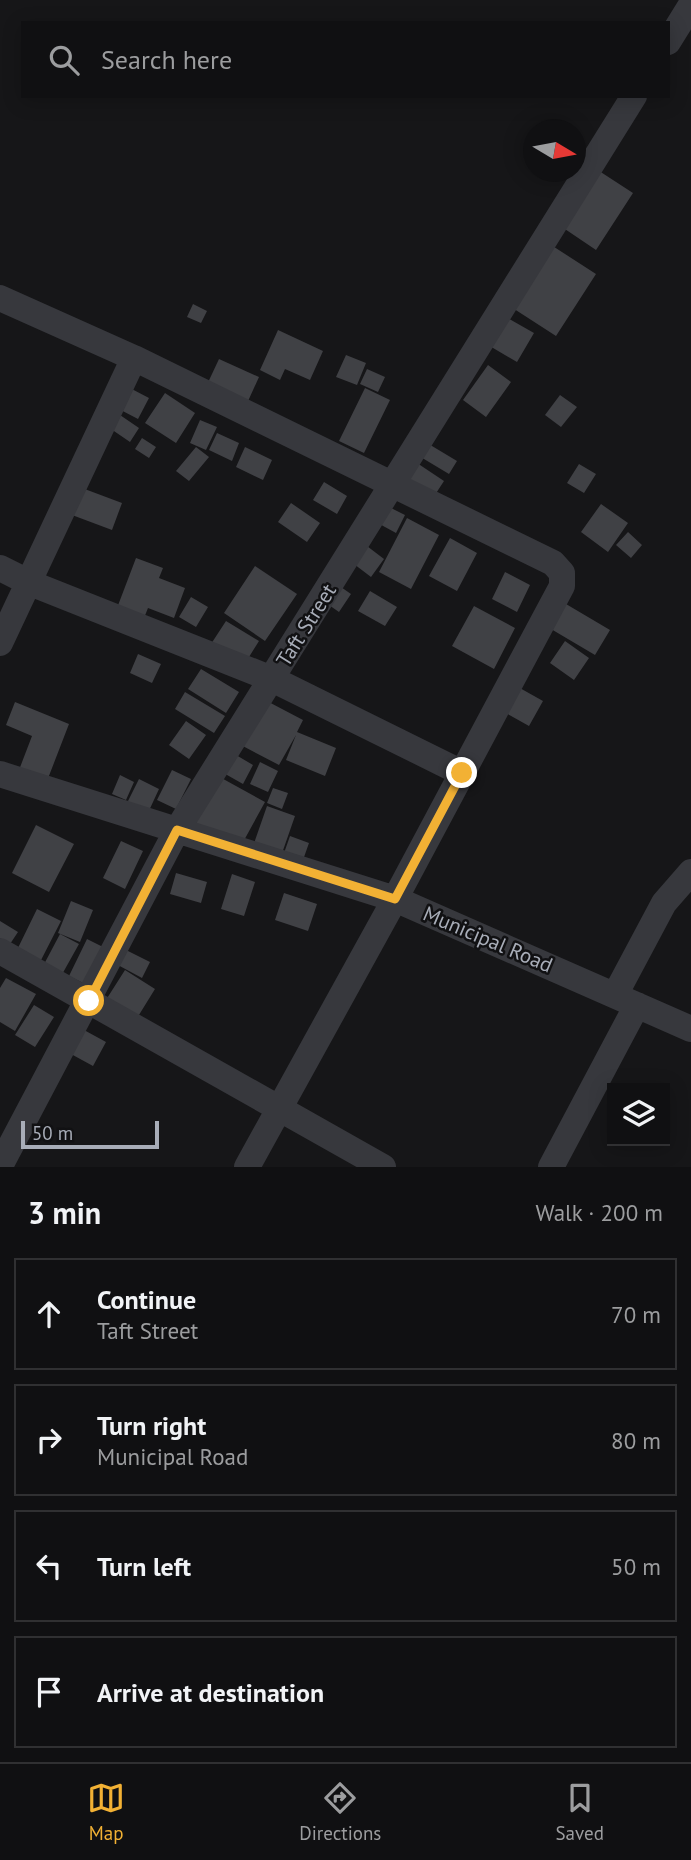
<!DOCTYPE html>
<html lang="en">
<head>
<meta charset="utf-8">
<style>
  :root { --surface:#101012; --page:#19191b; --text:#f1f3f6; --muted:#9c9d9f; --line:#303032; --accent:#f2b134 }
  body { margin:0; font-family:"PT Sans",sans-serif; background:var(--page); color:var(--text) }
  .controls { position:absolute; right:21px; bottom:21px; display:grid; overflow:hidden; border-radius:0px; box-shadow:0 4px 18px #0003 }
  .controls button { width:63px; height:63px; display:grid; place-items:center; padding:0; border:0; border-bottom:2px solid var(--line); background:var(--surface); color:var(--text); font:35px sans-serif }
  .compass { position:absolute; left:523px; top:119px; width:63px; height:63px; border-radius:50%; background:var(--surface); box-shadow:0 4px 18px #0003; rotate:100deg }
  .scale { position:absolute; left:21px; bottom:18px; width:138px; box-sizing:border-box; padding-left:7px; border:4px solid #a8adb8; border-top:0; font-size:19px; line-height:24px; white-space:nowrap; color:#a8adb8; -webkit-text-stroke:5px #111113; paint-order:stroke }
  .stop { position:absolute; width:21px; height:21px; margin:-16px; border:5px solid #f2b134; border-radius:50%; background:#fff }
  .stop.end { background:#f2b134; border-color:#fff; box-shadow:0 2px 7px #0008 }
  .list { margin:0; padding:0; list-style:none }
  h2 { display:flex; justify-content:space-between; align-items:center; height:91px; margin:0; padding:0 28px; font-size:30px }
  h2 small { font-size:23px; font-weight:400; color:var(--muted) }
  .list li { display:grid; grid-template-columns:46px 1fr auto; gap:21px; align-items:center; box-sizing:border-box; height:112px; margin:0 14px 14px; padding:0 14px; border:2px solid var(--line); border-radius:0px }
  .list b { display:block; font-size:26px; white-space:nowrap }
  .list p { margin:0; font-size:23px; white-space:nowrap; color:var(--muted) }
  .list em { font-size:23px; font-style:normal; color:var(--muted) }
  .icon { flex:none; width:38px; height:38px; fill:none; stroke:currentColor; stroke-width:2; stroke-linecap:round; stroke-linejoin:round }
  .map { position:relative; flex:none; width:691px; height:1167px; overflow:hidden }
  .search { position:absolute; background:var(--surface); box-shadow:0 4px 18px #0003; left:21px; right:21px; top:21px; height:77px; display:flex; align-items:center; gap:18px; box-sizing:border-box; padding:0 24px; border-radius:0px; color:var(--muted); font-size:26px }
  .sheet { height:595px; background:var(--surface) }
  nav { display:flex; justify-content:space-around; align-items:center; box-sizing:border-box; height:98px; border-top:2px solid var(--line); background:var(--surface); font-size:19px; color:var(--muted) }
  nav a { display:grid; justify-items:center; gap:4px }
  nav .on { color:var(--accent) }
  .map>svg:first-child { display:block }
</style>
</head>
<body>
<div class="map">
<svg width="691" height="1167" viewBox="0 0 691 1167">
  <rect width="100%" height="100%" fill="#161618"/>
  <path fill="#404145" d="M 593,167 L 633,193 L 596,250 L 556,223 Z
    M 548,243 L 596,274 L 556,336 L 508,305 Z
    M 193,304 L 207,311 L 201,323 L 187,317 Z
    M 504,316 L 534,333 L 517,362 L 488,345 Z
    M 278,330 L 323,351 L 310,380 L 285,369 L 280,380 L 260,370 Z
    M 346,355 L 366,363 L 357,385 L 336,377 Z
    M 219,359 L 259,377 L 244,410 L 204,391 Z
    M 488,365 L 511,382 L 486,417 L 463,400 Z
    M 367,369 L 385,377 L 378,392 L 360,384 Z
    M 126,386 L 149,398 L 138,419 L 115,407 Z
    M 365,388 L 390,400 L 364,453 L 339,441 Z
    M 165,393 L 195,413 L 176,443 L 145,423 Z
    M 560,395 L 577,407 L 561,427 L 545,415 Z
    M 120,415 L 139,428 L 130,442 L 111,429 Z
    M 200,420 L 217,427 L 206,450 L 190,443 Z
    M 217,433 L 239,443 L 232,461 L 209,450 Z
    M 142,438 L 156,447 L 149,458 L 135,449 Z
    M 427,443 L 457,461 L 449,474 L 419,456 Z
    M 196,447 L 209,457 L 189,481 L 176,471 Z
    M 245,447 L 272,460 L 263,480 L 236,467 Z
    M 417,463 L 444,481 L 431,501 L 404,483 Z
    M 579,464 L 596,474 L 584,493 L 567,483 Z
    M 324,482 L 347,496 L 337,514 L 313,500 Z
    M 82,488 L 122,503 L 112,530 L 72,515 Z
    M 291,503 L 320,523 L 307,542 L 278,522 Z
    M 383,504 L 405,515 L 396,533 L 374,521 Z
    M 601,504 L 628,523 L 608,552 L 581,532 Z
    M 407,518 L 439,535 L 411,589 L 379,572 Z
    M 628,532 L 642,545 L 631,558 L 616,545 Z
    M 450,538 L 477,553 L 457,591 L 429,576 Z
    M 363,543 L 384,559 L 371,577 L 350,561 Z
    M 136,558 L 163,568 L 159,578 L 185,588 L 174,618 L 148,608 L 144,618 L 117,608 Z
    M 255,566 L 297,594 L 265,641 L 224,613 Z
    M 505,572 L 530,585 L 517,612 L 492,599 Z
    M 338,585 L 351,594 L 339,612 L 326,603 Z
    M 370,591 L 397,607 L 385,626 L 358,611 Z
    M 191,597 L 208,607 L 196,627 L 179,617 Z
    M 566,604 L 610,630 L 595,655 L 551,629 Z
    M 474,606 L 515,628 L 494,669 L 452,646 Z
    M 226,621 L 259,641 L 244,665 L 211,644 Z
    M 565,641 L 589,658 L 574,680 L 550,663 Z
    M 138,654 L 161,664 L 152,683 L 130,673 Z
    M 201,669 L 239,692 L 226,713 L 188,689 Z
    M 518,687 L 543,701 L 529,726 L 504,712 Z
    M 185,692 L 225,716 L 214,733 L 175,709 Z
    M 263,699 L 303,720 L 297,732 L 336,748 L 325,776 L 286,760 L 296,735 L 279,765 L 239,744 Z
    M 15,702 L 69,724 L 47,781 L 19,770 L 32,736 L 6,725 Z
    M 186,721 L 206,735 L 189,759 L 169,745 Z
    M 231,752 L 253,765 L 243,784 L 220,771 Z
    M 260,762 L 278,771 L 268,792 L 250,784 Z
    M 172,770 L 191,779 L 176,809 L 157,800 Z
    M 120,775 L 134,782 L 126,800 L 112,794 Z
    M 216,775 L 265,802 L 242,844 L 189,823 Z
    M 139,779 L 159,789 L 147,815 L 126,805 Z
    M 273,788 L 288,793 L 282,809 L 267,803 Z
    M 267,806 L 295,816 L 280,859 L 252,849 Z
    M 36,825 L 74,844 L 49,892 L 12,873 Z
    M 290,836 L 309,843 L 303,860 L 284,853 Z
    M 121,841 L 143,851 L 125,889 L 103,878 Z
    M 176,873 L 207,882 L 201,903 L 170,894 Z
    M 232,874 L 255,882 L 244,916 L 221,909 Z
    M 284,893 L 317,904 L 308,931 L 275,920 Z
    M 71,901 L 93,910 L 80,942 L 58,933 Z
    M 37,909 L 61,921 L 39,964 L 16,952 Z
    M 0,921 L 18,932 L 10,944 L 0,938 Z
    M 60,934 L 79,944 L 60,978 L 42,968 Z
    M 87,939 L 107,949 L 89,986 L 69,976 Z
    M 124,949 L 150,962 L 142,978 L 116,964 Z
    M 125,970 L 155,989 L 134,1023 L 104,1003 Z
    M 6,978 L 36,994 L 15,1031 L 0,1022 L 0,988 Z
    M 34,1005 L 54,1017 L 35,1047 L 15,1035 Z
    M 84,1030 L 106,1042 L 93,1066 L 71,1054 Z"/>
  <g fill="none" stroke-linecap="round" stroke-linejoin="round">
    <path stroke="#37383d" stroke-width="26" d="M 668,42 L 691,5
      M 0,298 L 134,358
      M 0,568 L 30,583 L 272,679 L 462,773
      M 0,643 L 134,358 L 553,563 L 562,573 L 562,586 L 395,899 L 247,1167
      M 0,774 L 395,899 L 691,1029
      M 0,951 L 383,1167
      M 615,995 L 664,903 L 691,872
      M 0,1166 L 177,830 L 634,96
      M 551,1167 L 637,1005"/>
  </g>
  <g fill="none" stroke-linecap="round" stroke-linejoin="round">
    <path stroke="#f2b134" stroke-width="9" d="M 89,1001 L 177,830 L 395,899 L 462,773"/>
  </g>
  <g text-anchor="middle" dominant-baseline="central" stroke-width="5" stroke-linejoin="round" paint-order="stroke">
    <g font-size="21" fill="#a8adb8" stroke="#111113">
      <text transform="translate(306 625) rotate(-58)">Taft Street</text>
      <text transform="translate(488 939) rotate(23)">Municipal Road</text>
    </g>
  </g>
</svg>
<div class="controls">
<button><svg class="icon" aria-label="layers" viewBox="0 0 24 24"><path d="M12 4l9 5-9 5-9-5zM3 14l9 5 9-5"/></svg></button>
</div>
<svg class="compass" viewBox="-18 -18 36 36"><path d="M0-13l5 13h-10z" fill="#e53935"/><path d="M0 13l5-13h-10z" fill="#9c9d9f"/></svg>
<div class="scale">50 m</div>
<div class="stop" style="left:89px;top:1001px"></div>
<div class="stop end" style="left:462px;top:773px"></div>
<div class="search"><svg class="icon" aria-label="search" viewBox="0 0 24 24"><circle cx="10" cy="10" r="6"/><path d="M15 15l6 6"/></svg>Search here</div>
</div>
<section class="sheet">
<h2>3 min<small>Walk · 200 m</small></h2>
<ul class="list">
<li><svg class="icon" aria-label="ahead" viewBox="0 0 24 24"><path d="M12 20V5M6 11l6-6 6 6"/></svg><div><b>Continue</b><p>Taft Street</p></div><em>70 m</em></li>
<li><svg class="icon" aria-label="right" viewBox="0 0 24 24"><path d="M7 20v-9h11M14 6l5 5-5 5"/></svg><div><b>Turn right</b><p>Municipal Road</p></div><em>80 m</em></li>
<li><svg class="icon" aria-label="left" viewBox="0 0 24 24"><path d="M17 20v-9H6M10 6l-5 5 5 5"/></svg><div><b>Turn left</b></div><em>50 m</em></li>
<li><svg class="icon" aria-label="arrive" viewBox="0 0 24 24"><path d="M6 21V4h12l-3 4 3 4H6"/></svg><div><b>Arrive at destination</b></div></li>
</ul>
</section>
<nav>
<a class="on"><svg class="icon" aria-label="map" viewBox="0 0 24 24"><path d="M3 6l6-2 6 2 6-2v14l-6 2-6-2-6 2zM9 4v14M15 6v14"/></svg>Map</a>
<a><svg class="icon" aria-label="directions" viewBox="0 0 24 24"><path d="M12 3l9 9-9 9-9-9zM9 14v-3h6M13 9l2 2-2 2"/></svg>Directions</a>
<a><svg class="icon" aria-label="saved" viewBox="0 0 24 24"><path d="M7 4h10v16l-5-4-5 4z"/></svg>Saved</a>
</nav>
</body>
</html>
